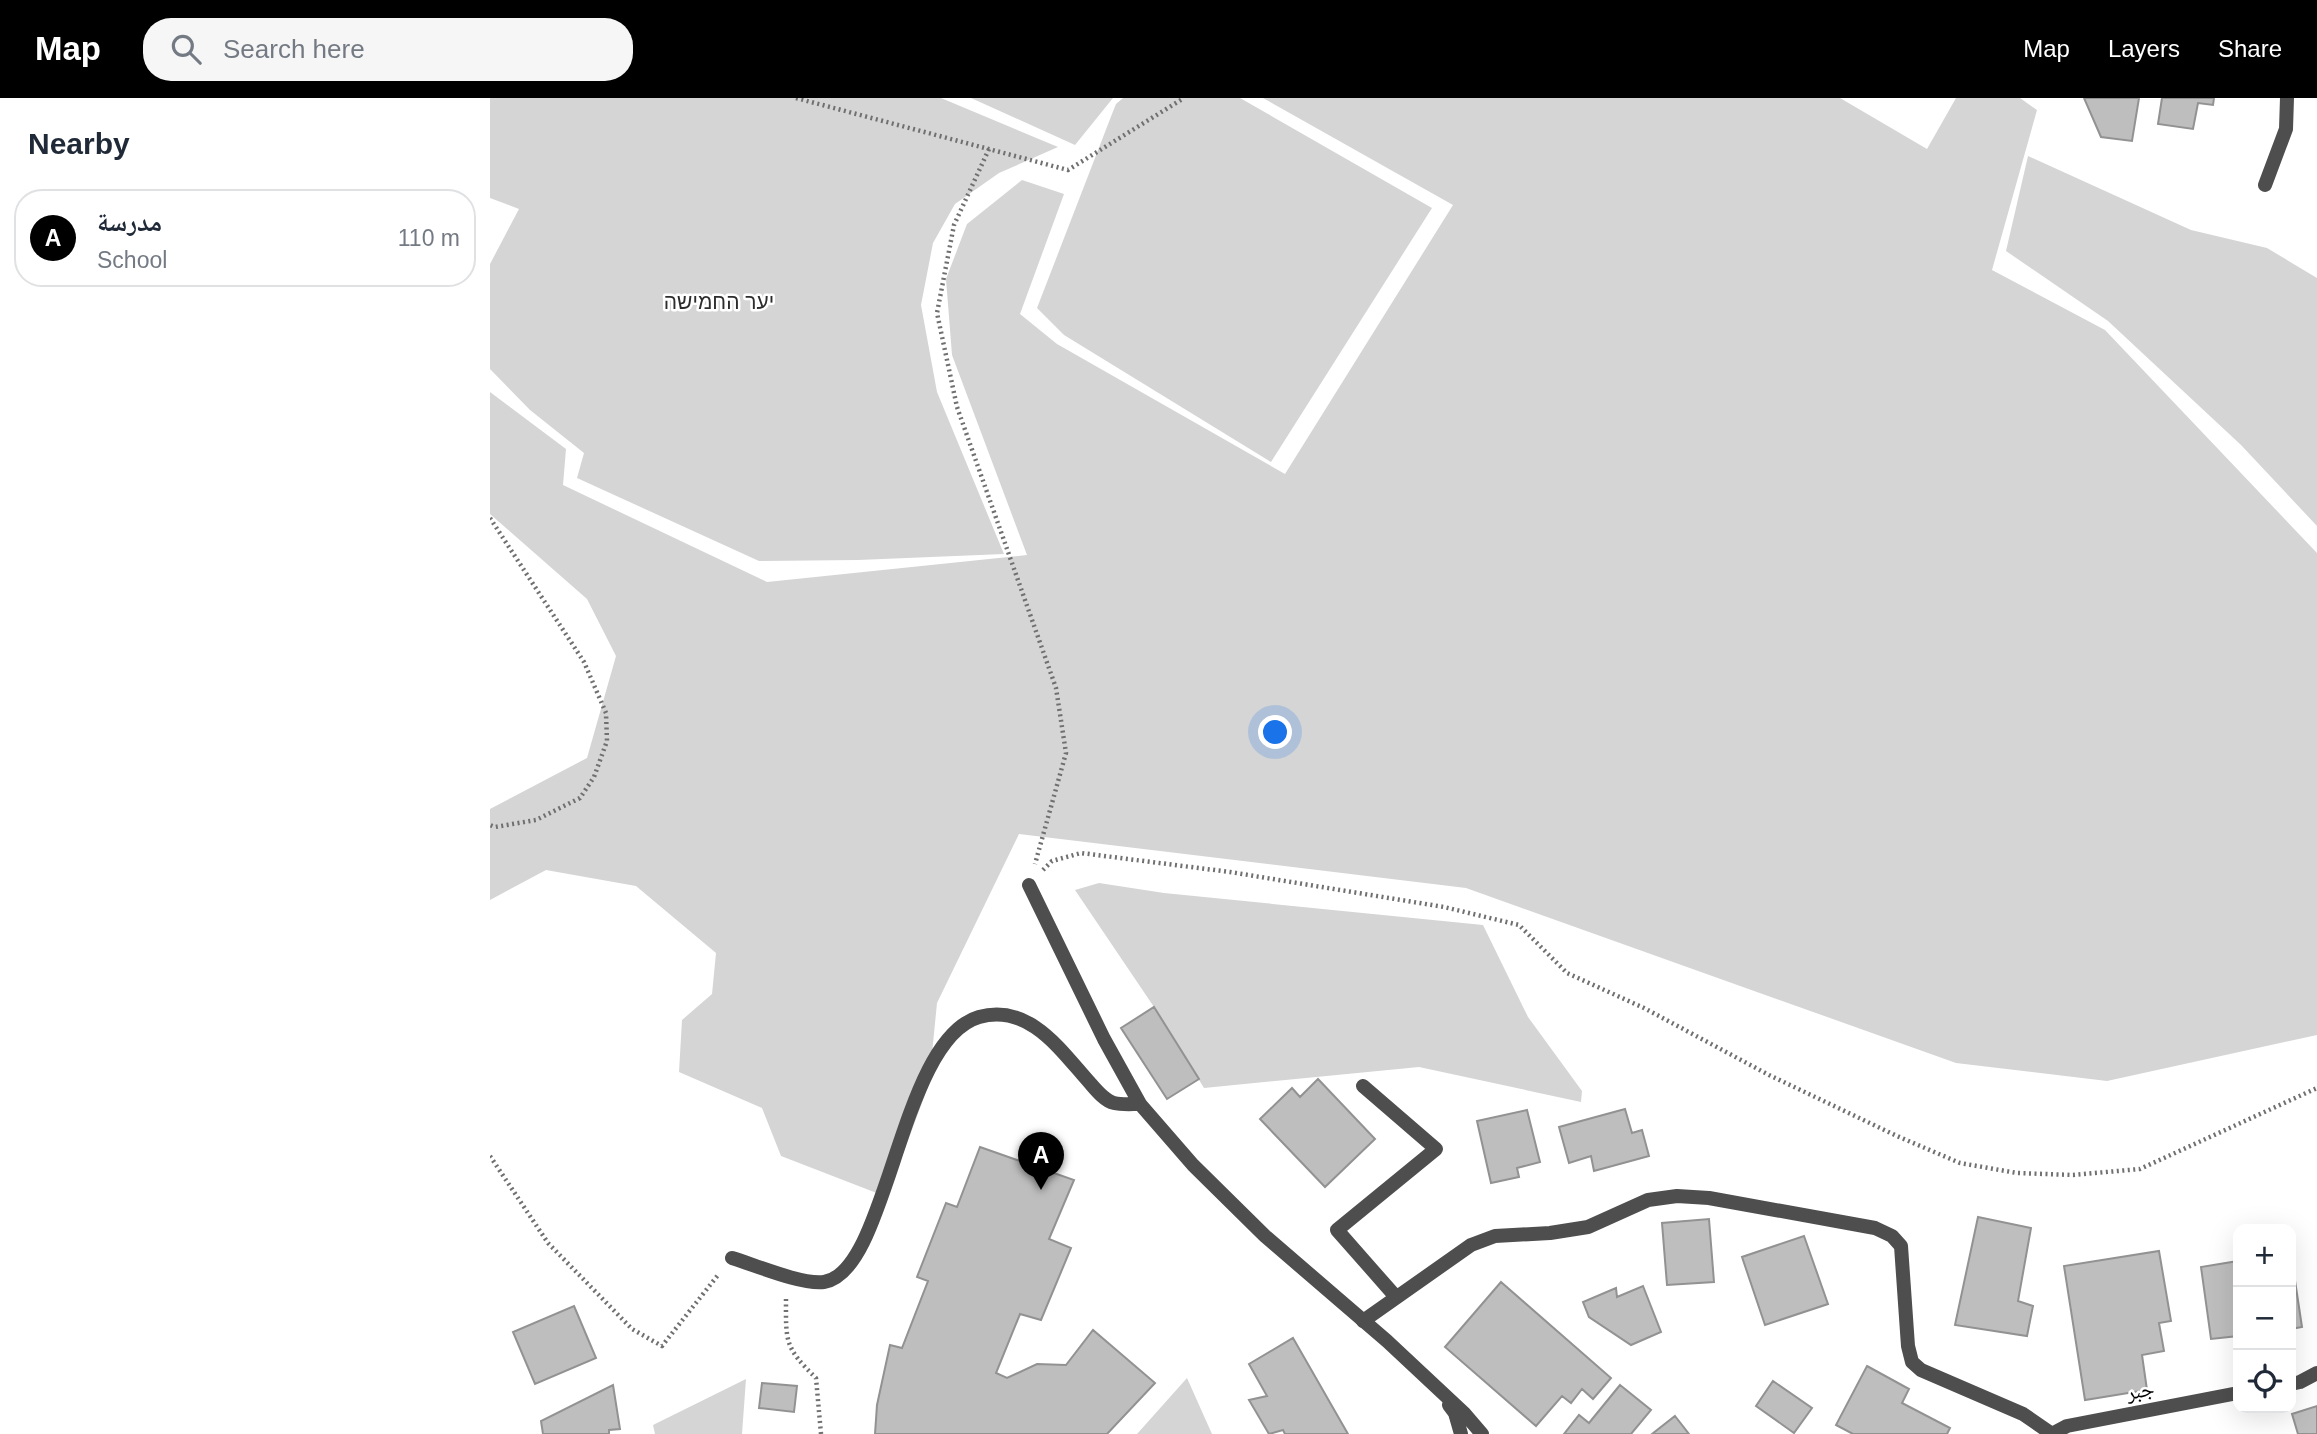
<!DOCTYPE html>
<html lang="en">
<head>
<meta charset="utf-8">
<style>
  :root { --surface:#fff; --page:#f6f6f7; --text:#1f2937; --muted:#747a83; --line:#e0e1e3; --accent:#000 }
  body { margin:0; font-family:Helvetica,"Noto Naskh Arabic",Heebo,sans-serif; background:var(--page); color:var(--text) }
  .controls { position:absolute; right:21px; bottom:21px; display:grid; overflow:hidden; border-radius:14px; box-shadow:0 7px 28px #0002 }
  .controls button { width:63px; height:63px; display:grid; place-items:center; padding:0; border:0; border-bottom:2px solid var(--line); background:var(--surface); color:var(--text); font:35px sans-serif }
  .you { position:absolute; left:786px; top:635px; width:24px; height:24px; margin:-18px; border:5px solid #fff; border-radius:50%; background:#1a73e8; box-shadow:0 0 0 10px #1a73e833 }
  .badge { display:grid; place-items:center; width:46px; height:46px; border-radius:50%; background:var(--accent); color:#fff; font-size:23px; font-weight:700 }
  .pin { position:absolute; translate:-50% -58px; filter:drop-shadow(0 2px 4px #0008) }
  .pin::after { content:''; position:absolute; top:37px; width:24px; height:21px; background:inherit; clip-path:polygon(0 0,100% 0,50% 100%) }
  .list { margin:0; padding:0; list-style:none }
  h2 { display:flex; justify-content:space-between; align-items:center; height:91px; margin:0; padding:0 28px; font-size:30px }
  h2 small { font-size:23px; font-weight:400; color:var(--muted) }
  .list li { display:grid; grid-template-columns:46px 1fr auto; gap:21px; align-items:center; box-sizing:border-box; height:98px; margin:0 14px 14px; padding:0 14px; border:2px solid var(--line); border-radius:28px }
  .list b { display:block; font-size:26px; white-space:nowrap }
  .list p { margin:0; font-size:23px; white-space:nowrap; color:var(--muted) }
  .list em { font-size:23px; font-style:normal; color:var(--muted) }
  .icon { flex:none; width:38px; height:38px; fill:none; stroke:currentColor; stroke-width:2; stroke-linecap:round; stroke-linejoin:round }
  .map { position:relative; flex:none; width:1827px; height:1336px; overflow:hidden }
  header { display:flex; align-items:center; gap:42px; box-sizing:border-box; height:98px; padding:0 35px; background:var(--accent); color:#fff }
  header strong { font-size:33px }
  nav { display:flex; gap:38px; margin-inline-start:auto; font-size:24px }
  .search { width:490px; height:63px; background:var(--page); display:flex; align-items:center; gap:18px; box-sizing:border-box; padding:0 24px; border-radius:28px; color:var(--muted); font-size:26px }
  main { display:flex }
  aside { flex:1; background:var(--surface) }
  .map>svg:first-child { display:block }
</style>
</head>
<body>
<header>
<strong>Map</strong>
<div class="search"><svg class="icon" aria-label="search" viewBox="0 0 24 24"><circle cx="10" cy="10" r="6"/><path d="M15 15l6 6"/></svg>Search here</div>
<nav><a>Map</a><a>Layers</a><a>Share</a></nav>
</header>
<main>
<aside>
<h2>Nearby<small></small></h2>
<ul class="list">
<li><span class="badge">A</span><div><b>مدرسة</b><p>School</p></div><em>110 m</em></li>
</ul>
</aside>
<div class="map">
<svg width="1827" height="1336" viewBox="0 0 1827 1336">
  <rect width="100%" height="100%" fill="#fff"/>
  <path fill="#d5d5d5" d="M 0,0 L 451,0 L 568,49 L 509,75 L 465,106 L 443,145 L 431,207 L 447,294 L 514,456 L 368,462 L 269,463 L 87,380 L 94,355 L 40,312 L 0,271 L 0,166 L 29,111 L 0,100 Z
    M 481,0 L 623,0 L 585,47 Z
    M 633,0 L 750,0 L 942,110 L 781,364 L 574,237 L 547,210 L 622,16 L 626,6 Z
    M 773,0 L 1350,0 L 1437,51 L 1466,0 L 1530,0 L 1547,12 L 1502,172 L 1615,232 L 1827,455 L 1827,937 L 1617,983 L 1466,965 L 976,790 L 529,736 L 447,905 L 439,986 L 397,1099 L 291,1058 L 272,1010 L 189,974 L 192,922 L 222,896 L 226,855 L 146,788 L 56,772 L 0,802 L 0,711 L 97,660 L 126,558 L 97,501 L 0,416 L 0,294 L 76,351 L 73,387 L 277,484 L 537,457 L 462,257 L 456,181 L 477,126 L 532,82 L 574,96 L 530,216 L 567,246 L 795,376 L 963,107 Z
    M 1538,58 L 1701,132 L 1777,150 L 1827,180 L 1827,428 L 1751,347 L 1618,223 L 1516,153 Z
    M 609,785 L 674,795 L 993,827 L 1038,919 L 1092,993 L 1091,1004 L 929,969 L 714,990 L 664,909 L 585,792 Z
    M 697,1280 L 722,1336 L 647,1336 Z
    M 256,1281 L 252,1336 L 165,1336 L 163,1327 Z"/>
  <path fill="#bebebe" stroke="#929292" stroke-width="2" d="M 1594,0 L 1649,0 L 1642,43 L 1611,39 Z
    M 1672,0 L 1724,0 L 1723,7 L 1708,5 L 1703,31 L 1668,26 Z
    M 664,909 L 709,981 L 677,1001 L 631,930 Z
    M 828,981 L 885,1041 L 835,1089 L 770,1021 L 802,990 L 810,999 Z
    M 1135,1011 L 1142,1035 L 1152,1032 L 1159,1058 L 1104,1073 L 1101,1058 L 1079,1065 L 1069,1029 Z
    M 1037,1012 L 1050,1064 L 1027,1070 L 1029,1079 L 1001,1085 L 987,1023 Z
    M 490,1049 L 584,1082 L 559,1141 L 581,1150 L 551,1222 L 530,1216 L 506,1275 L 517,1280 L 547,1266 L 576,1267 L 603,1232 L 665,1285 L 617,1336 L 385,1336 L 387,1307 L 400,1247 L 412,1250 L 438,1183 L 427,1179 L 456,1105 L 467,1109 Z
    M 1488,1119 L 1541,1130 L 1528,1203 L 1543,1208 L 1537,1238 L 1465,1227 Z
    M 1219,1121 L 1224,1184 L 1177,1187 L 1172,1125 Z
    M 1314,1138 L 1338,1206 L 1275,1227 L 1252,1159 Z
    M 1669,1153 L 1681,1223 L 1669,1225 L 1674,1253 L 1652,1257 L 1657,1292 L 1595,1302 L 1574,1168 Z
    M 1801,1156 L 1812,1229 L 1801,1231 Z
    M 1748,1163 L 1748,1238 L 1721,1241 L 1711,1169 Z
    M 1011,1184 L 1121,1280 L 1103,1301 L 1092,1291 L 1081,1305 L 1072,1298 L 1046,1328 L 955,1249 Z
    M 1153,1188 L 1171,1234 L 1141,1247 L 1099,1219 L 1093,1204 L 1126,1190 L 1127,1199 Z
    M 84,1208 L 106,1260 L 45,1286 L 23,1234 Z
    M 803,1240 L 858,1336 L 795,1336 L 793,1332 L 779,1336 L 759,1302 L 777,1298 L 759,1266 Z
    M 1377,1268 L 1419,1291 L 1412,1305 L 1460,1330 L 1457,1336 L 1363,1336 L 1346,1327 Z
    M 1283,1283 L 1322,1310 L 1304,1335 L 1266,1308 Z
    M 272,1285 L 307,1288 L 304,1314 L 269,1310 Z
    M 123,1287 L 130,1331 L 119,1332 L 119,1336 L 53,1336 L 51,1323 Z
    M 1130,1287 L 1161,1312 L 1141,1336 L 1074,1336 L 1089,1317 L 1099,1325 Z
    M 1827,1308 L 1827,1336 L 1808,1336 L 1802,1316 Z
    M 1185,1318 L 1199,1336 L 1162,1336 Z"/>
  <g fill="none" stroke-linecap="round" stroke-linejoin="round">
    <path stroke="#707070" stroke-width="4.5" stroke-dasharray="2 3.5" stroke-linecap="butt" d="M 306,0 L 578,72 L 694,0
      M 499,51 L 464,127 L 447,215 L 467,309 L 566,590 L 576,655 L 545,766
      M 0,420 L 94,564 L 116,615 L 117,643 L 104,679 L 90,700 L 46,722 L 5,729 L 0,727
      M 553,772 L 562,763 L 591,755 L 740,774 L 954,809 L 1029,827 L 1077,875 L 1154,910 L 1279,977 L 1407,1038 L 1470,1065 L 1527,1075 L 1583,1077 L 1650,1071 L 1827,990
      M 0,1058 L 58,1145 L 142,1231 L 172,1248 L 228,1177
      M 296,1201 C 296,1243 294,1249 326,1280 L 331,1336"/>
    <path stroke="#4e4e4e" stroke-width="14" d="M 1775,87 L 1796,31 L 1797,0
      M 873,988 L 946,1051 L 847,1132 L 906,1199
      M 873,1223 L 981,1147 L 1005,1138 L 1060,1135 L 1098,1129 L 1158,1102 L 1187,1098 L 1219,1100 L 1385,1130 L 1402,1138 L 1411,1148 L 1418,1248 L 1422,1264 L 1431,1272 L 1533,1316 L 1562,1336"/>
    <path stroke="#4e4e4e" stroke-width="14" d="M 539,787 L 614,941 L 650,1006 L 703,1067 L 775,1138 L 897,1243 L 974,1315 L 992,1336
      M 242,1160 C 265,1167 312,1187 334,1184 C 399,1174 409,942 489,919 C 540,905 571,953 600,985 C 606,992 615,1003 624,1005 C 632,1007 642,1006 650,1006
      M 1801,1286 L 1810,1284 L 1827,1275
      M 959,1307 L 965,1315 L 971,1336
      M 1562,1336 L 1577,1328 L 1748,1295"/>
  </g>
  <g text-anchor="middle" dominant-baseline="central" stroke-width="5" stroke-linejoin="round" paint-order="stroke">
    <g font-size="21" fill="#2c2c2c" stroke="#fff">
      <text x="229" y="203">יער החמישה</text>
    </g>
    <g font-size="21" fill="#000" stroke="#fff">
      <text transform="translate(1650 1292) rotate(-11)">جبر</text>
    </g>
  </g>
</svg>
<div class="controls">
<button>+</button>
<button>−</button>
<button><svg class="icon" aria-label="locate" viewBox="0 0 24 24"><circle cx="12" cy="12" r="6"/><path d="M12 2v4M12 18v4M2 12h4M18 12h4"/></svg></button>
</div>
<div class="you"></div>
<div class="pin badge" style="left:551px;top:1092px">A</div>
</div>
</main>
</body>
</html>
